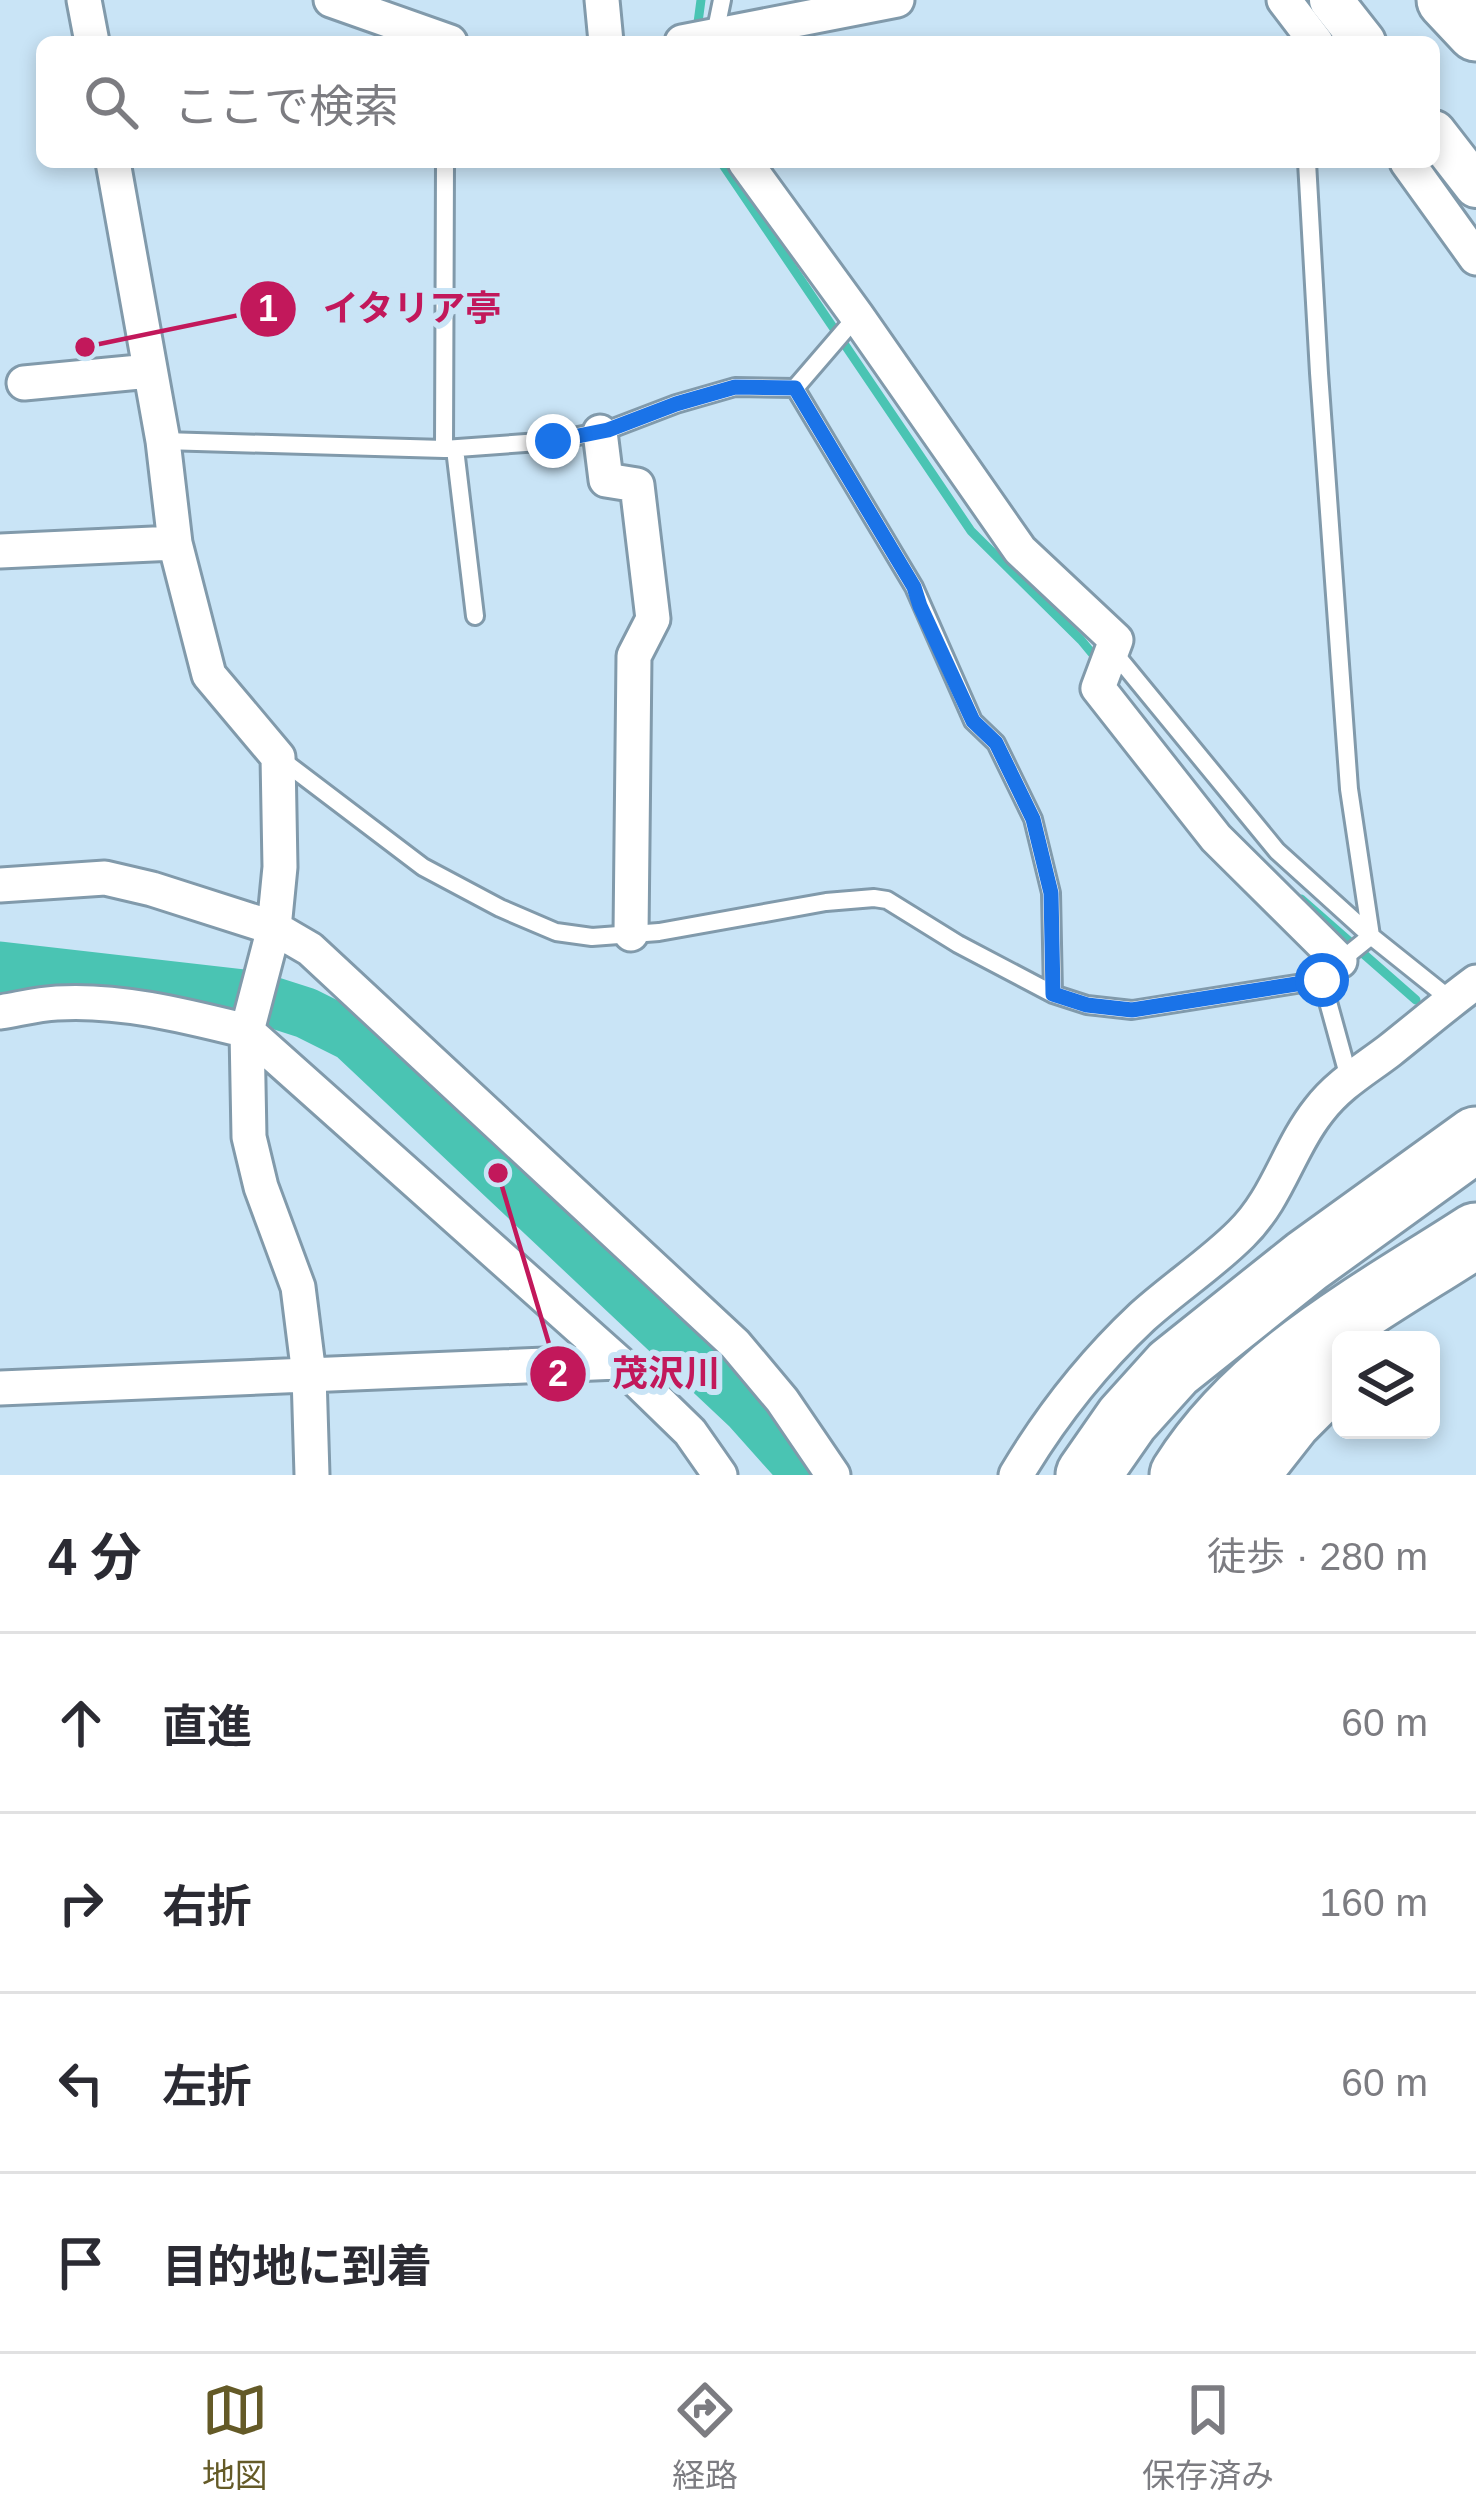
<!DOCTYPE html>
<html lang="ja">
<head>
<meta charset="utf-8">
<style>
  :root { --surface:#fff; --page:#f2f2f3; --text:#2b2b33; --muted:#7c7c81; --line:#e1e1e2; --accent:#645a27 }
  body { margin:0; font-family:Helvetica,"Noto Sans JP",sans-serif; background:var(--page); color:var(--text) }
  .controls { position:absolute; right:36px; bottom:36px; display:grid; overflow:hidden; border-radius:18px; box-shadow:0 6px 18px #0003 }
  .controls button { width:108px; height:108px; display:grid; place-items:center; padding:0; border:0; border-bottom:3px solid var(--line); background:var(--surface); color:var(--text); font:60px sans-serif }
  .stop { position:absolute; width:36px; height:36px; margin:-27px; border:9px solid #1a73e8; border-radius:50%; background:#fff }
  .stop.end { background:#1a73e8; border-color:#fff; box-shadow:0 3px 12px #0008 }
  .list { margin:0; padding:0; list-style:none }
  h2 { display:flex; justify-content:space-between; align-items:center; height:156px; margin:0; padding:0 48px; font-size:51px }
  h2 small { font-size:39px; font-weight:400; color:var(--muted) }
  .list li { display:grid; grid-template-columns:78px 1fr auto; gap:36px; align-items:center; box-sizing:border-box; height:180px; padding:0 48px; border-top:3px solid var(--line) }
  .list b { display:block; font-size:45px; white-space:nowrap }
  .list em { font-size:39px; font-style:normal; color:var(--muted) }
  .icon { flex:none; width:66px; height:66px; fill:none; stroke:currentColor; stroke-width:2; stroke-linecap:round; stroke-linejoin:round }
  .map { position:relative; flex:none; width:1476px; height:1475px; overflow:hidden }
  .search { position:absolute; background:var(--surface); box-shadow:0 6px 18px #0003; left:36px; right:36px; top:36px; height:132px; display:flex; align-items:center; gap:30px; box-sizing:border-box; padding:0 42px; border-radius:18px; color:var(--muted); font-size:45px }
  .sheet { height:876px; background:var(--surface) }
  nav { display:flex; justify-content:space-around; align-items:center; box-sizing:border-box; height:168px; border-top:3px solid var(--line); background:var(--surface); font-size:33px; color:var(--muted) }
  nav a { display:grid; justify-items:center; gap:6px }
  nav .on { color:var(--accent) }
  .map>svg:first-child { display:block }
</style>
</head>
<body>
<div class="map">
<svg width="1476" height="1475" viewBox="0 0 1476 1475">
  <rect width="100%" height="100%" fill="#c9e4f6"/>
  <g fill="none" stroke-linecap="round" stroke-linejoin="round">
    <path stroke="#4ac4b3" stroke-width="9" d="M 697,30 L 701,0
      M 721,162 L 971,531 L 1081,640 L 1100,663
      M 1301,899 L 1416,1000"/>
    <path stroke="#4ac4b3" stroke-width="51" d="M 0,967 L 253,996 L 306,1013 L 352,1036 L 748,1409 L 807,1475"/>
    <g stroke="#819aab" stroke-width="22">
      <path id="service" d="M 715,34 L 722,0
        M 857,316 L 795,388 L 914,587 L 973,721 L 996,743 L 1033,819 L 1051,893 L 1053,994
        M 163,441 L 444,449 L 553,441 L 608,430 L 676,404 L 735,387 L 795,388
        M 444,449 L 445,162
        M 455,449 L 475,616
        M 1112,650 L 1277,851 L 1371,936 L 1451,1000
        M 278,757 L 423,867 L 500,908 L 556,932 L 592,937 L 659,932 L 826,902 L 874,898 L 887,900 L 958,944 L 1053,994 L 1087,1005 L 1132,1010 L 1322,980 L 1340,961 L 1371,936 L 1349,789 L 1319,373 L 1307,162
        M 1322,980 L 1349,1078"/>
    </g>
    <g stroke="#819aab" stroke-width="39">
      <path id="minor" d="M 84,0 L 92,42
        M 331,0 L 450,42
        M 602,0 L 606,42
        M 1284,0 L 1316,42
        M 682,42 L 897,0
        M 113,162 L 163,441 L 175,543 L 209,675 L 278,757 L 280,867 L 274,928 L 247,1031 L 249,1137 L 261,1187 L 298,1287 L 309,1375 L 312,1475
        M 745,162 L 857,316 L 1020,550 L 1116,640 L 1098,688 L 1216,838 L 1340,961
        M 1407,162 L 1476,258
        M 24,383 L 150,371
        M 600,432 L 606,480 L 637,485 L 653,619 L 634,656 L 631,934
        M 0,551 L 175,543
        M 0,885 L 105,878 L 152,889 L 274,928 L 310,949 L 735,1344 L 782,1400 L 833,1475
        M 0,1012 C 19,1009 38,1004 57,1003 C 120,999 186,1016 247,1031 L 618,1362 L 690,1432 L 720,1475
        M 0,1388 L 618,1362
        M 1016,1475 C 1051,1416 1092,1364 1142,1317 C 1174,1288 1211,1264 1241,1234 C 1278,1198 1288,1149 1319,1110 C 1339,1084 1364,1070 1389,1051 C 1418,1028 1446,1004 1476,982"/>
    </g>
    <g stroke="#819aab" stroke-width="48">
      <path id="tertiary" d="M 1331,0 L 1364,42
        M 1434,132 L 1476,186"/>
    </g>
    <g stroke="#819aab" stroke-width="63">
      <path id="trunk" d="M 1446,0 L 1476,32"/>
    </g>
    <g stroke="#819aab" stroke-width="69">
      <path id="motorway" d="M 1088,1475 L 1127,1419 L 1173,1368 L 1307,1261 L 1476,1139
        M 1182,1475 C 1250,1366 1371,1303 1476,1235
        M 1246,1475 L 1290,1419 L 1341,1368"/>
    </g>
    <use href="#service" stroke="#fff" stroke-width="16"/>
    <use href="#minor" stroke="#fff" stroke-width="33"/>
    <use href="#tertiary" stroke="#fff" stroke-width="42"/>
    <use href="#trunk" stroke="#fff" stroke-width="57"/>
    <use href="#motorway" stroke="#fff" stroke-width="63"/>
  </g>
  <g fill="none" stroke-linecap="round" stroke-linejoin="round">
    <path stroke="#1a73e8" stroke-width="15" d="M 553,441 L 608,430 L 676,404 L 735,387 L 795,388 L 914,587 L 920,606 L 973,721 L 996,743 L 1033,819 L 1051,893 L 1053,994 L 1087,1005 L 1132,1010 L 1322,980"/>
  </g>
  <path fill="none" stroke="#c2185b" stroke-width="4.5" d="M85 347L268 309M498 1173L558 1374"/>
  <g fill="#c2185b" stroke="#c9e4f6" stroke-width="4.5">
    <circle cx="85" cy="347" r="12"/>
    <circle cx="498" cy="1173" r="12"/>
    <circle cx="268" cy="309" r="30"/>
    <circle cx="558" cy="1374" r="30"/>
  </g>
  <g font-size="36" text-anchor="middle" font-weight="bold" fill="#fff">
    <text x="268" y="321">1</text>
    <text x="558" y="1386">2</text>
  </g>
  <g font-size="36" text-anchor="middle" font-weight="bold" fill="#c2185b" stroke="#c9e4f6" stroke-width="12" stroke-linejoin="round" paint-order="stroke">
    <text x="412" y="321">イタリア亭</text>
    <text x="666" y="1386">茂沢川</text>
  </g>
</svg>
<div class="controls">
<button><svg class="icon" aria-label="layers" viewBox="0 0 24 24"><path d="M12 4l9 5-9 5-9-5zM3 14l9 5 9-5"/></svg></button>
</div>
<div class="stop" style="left:1322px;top:980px"></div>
<div class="stop end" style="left:553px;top:441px"></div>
<div class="search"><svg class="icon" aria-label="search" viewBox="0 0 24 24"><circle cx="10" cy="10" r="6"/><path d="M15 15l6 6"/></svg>ここで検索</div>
</div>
<section class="sheet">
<h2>4 分<small>徒歩 · 280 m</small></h2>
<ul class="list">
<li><svg class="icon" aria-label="ahead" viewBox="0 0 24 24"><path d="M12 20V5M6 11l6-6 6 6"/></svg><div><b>直進</b></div><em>60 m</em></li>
<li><svg class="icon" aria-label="right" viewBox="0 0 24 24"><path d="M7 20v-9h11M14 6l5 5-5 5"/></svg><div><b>右折</b></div><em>160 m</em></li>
<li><svg class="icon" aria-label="left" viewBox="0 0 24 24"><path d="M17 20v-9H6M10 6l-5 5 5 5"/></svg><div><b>左折</b></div><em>60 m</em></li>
<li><svg class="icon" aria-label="arrive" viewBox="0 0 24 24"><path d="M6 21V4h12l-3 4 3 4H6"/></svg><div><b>目的地に到着</b></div></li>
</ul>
</section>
<nav>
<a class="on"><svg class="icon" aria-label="map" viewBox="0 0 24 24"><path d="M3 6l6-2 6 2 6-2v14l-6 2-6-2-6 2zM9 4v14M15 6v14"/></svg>地図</a>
<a><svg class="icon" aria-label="directions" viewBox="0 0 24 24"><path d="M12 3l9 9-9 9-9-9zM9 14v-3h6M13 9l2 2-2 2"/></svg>経路</a>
<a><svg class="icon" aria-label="saved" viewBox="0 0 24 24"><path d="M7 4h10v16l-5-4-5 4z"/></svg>保存済み</a>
</nav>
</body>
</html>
